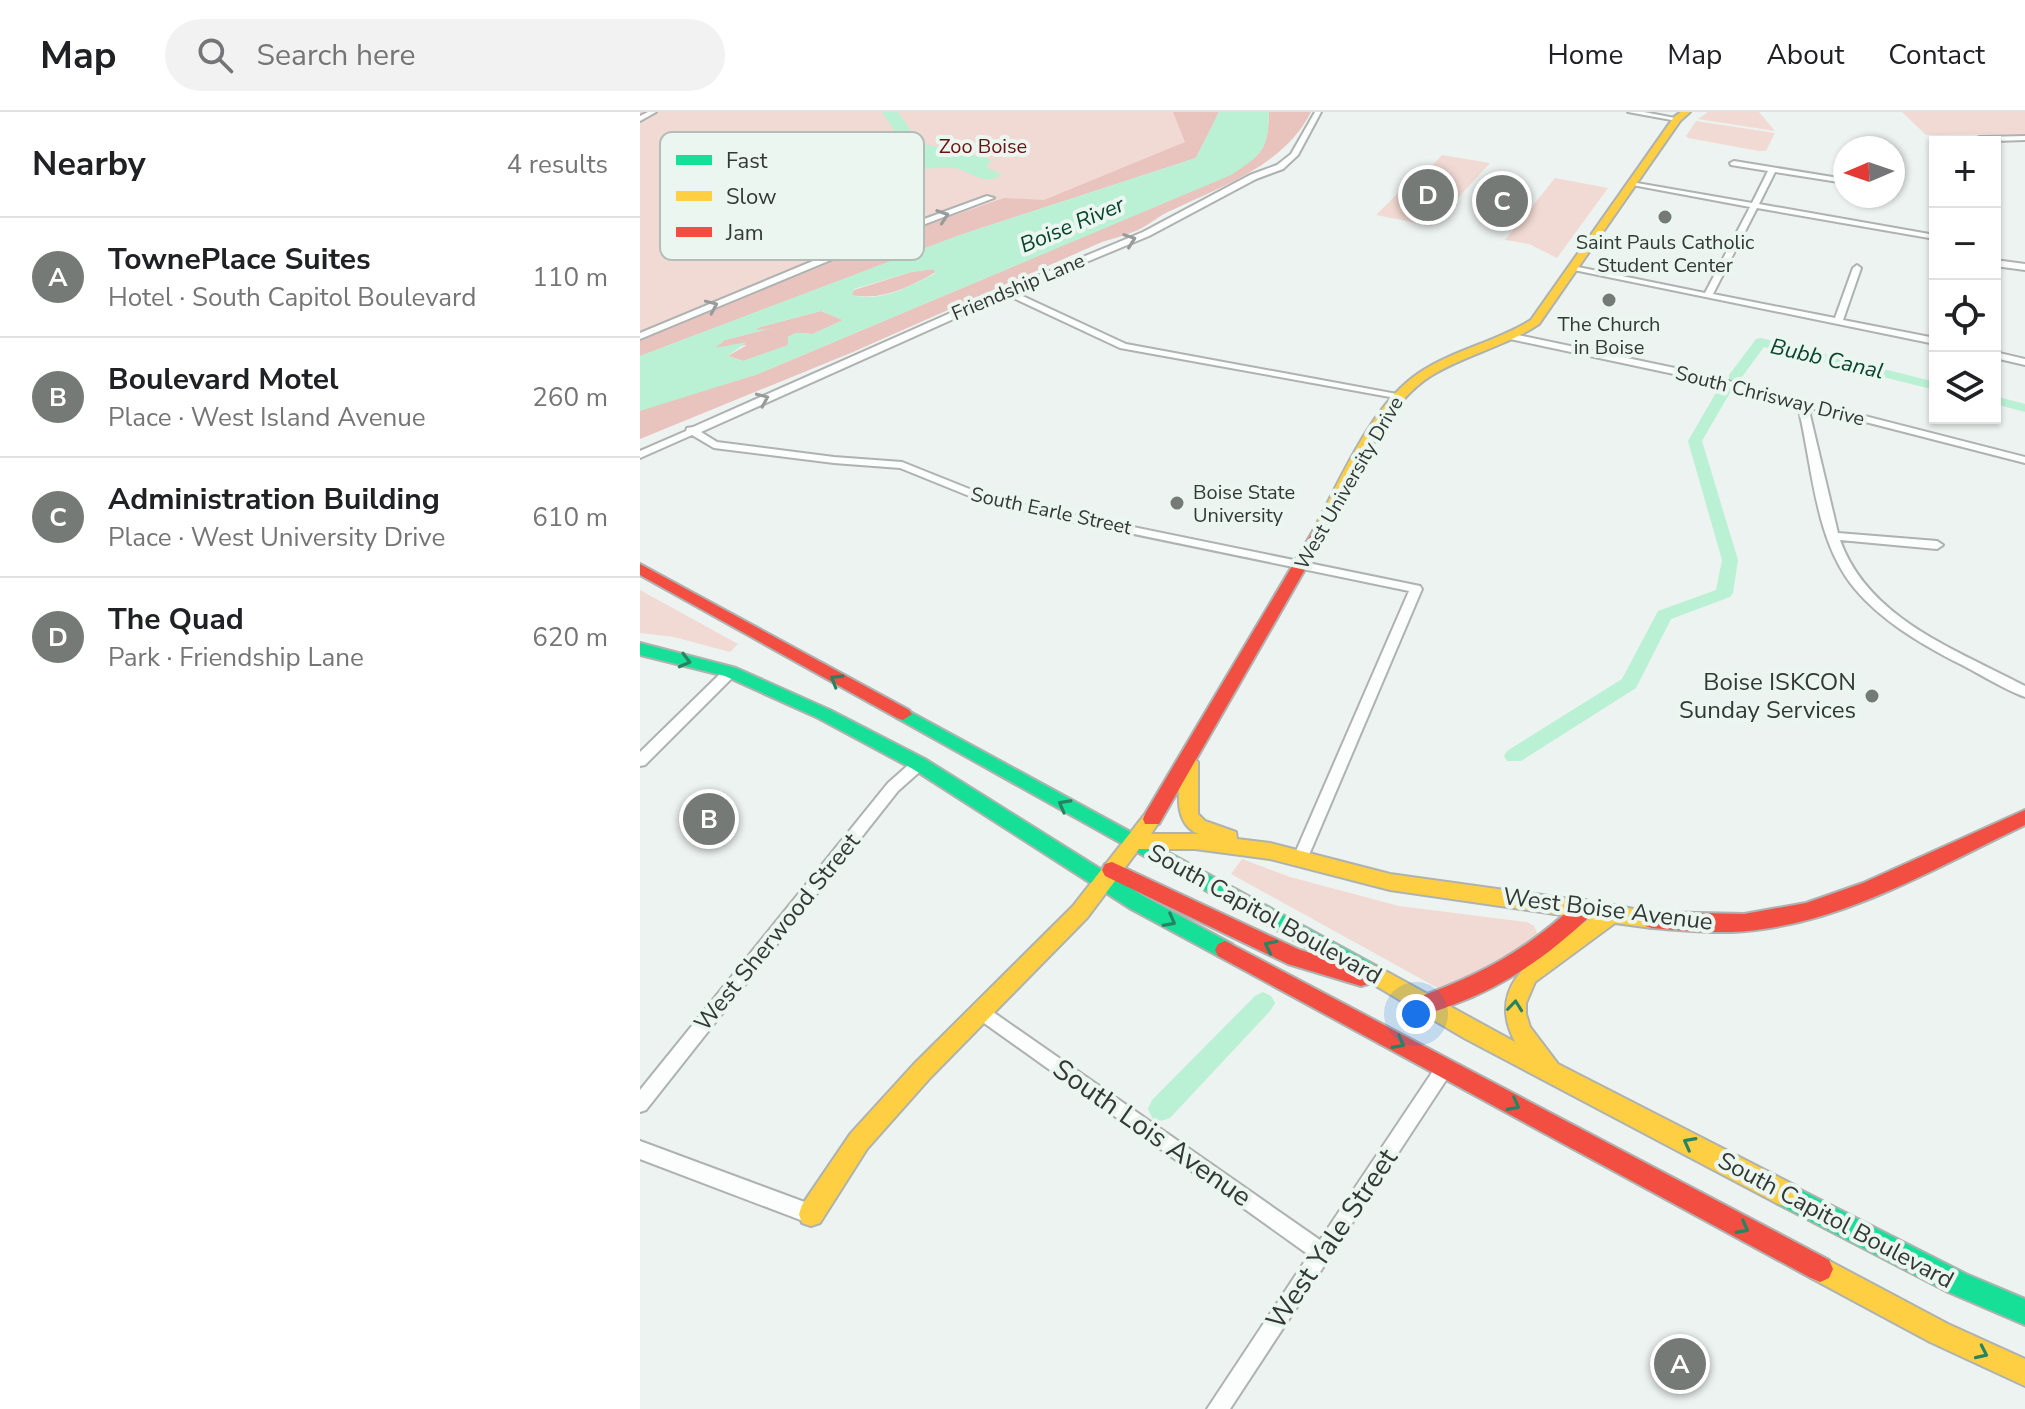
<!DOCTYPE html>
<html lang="en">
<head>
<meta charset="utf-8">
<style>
  :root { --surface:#fff; --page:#f2f2f2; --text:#202124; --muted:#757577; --line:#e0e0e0; --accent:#757a77 }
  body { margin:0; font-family:"Nunito Sans",sans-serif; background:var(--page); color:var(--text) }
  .controls { position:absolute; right:24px; top:24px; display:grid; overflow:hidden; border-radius:0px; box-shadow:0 2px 6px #0004 }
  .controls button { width:72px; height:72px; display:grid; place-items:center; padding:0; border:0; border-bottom:2px solid var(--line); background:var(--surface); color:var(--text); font:40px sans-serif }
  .compass { position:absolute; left:1193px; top:24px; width:72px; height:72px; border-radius:50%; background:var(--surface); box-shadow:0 2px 6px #0004; rotate:268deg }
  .you { position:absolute; left:776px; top:902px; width:28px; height:28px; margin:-20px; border:6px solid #fff; border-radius:50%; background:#1a73e8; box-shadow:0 0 0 12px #1a73e833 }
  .badge { display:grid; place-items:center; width:52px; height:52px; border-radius:50%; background:var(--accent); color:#fff; font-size:26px; font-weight:700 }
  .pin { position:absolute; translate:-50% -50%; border:4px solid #fff; box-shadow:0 2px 8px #0006 }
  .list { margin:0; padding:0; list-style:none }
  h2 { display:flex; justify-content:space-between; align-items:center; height:104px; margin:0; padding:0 32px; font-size:34px }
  h2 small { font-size:26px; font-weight:400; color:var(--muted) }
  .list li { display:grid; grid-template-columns:52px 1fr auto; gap:24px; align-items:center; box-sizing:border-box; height:120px; padding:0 32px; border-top:2px solid var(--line) }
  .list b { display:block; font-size:30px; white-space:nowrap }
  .list p { margin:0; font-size:26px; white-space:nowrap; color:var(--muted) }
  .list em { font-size:26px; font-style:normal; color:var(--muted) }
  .icon { flex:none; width:44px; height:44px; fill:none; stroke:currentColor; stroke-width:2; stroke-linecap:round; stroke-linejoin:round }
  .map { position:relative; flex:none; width:1385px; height:1297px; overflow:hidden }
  header { display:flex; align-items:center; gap:48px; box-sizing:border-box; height:112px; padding:0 40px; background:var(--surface); border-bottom:2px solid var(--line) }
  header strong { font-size:38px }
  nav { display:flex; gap:44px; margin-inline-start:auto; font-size:28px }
  .search { width:560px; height:72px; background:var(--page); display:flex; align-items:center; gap:20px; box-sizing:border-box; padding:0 28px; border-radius:44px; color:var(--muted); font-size:30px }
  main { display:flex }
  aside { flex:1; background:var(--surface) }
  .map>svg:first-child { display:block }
</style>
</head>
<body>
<header>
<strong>Map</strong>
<div class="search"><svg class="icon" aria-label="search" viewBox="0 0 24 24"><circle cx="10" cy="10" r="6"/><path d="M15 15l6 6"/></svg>Search here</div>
<nav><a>Home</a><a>Map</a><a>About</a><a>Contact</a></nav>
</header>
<main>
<aside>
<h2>Nearby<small>4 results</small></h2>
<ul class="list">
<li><span class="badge">A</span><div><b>TownePlace Suites</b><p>Hotel · South Capitol Boulevard</p></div><em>110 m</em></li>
<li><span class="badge">B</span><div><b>Boulevard Motel</b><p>Place · West Island Avenue</p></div><em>260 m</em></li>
<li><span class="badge">C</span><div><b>Administration Building</b><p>Place · West University Drive</p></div><em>610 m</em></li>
<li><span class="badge">D</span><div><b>The Quad</b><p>Park · Friendship Lane</p></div><em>620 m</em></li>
</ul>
</aside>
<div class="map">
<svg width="1385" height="1297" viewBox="0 0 1385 1297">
  <rect width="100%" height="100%" fill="#edf3f0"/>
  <path fill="#f2dad4" d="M 0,0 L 579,0 L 565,31 L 0,244 Z
    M 1068,0 L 1119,0 L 1135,19 L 1058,7 Z
    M 1262,0 L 1385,0 L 1385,22 L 1286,23 Z
    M 1056,9 L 1135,21 L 1126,39 L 1119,39 L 1048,26 L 1046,24 Z
    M 802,43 L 850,51 L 792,114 L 736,103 L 776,63 L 785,61 Z
    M 915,66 L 968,76 L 917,146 L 889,132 L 865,128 Z
    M 0,478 L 98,532 L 90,540 L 34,525 L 0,521 Z
    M 602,747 L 650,765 L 759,794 L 887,810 L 894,814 L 898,823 L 827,875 L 803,879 L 591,762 Z"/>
  <path fill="#e9c3bd" d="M 533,0 L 579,0 L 556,46 L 317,124 L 0,244 L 0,228 L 255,124 L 364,86 L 404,88 L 545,30 Z
    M 629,0 L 671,0 C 644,54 580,75 528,100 C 519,104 511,111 502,116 C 490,122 475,126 462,130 L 213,240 L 0,327 L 0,298 L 118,262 L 590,63 C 622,42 628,39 629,0 Z
    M 293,157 L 296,160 C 269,175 243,189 211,183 L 214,178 L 271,160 Z
    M 181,199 L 203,208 L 173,222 L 156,221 L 148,225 L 149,233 L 103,249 L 88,244 L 107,233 L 74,236 L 85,228 L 124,218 L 111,219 L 120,215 Z"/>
  <path fill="#baf0d3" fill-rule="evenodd" d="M 242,0 L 258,0 L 273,22 L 284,27 L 284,32 L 346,46 L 351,49 L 346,55 L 362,63 C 342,74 333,60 314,56 C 301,54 289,59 276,55 L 275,50 L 281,46 L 270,42 Z
    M 579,0 L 629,0 C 628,39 622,42 591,63 L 118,262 L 0,299 L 0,244 L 317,124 L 556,46 ZM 293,157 L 296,161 C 269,174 243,191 212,183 L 214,177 L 271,160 ZM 181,199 L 203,208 L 173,222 L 156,221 L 148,225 L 148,233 L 103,249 L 88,244 L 107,230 L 75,236 L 85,228 L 132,216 L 115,218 L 120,215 Z"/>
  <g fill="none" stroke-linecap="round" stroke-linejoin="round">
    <path fill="#baf0d3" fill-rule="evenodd" d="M 1121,226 L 1295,270 L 1295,278 L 1124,235 L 1099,269 L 1089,269 L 1089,263 L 1116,227 Z
      M 1084,275 L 1091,279 L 1062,329 L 1098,448 L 1093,481 L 1090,485 L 1031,507 L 996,576 L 881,649 L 867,649 L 864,644 L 867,639 L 982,567 L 1018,499 L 1076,478 L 1082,448 L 1048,329 L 1077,279 Z
      M 1355,284 L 1385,292 L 1385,300 L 1355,292 Z
      M 623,880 L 631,884 L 635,891 L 631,898 L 530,1006 L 521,1009 L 512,1006 L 508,997 L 512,988 L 615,884 Z"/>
    <g stroke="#aeb2b0" stroke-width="4">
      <path id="street" d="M 8,0 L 16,0 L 0,9 L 0,4 Z
        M 675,0 L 681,0 L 658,43 L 643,57 L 616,67 L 509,124 L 374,180 L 486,232 L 757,282 L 761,283 L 761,287 L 480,236 L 367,183 L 61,320 L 77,330 L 194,345 L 262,350 L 352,386 L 780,474 L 782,477 L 666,750 L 661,752 L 656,750 L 653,746 L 769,479 L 349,392 L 260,356 L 194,351 L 74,336 L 52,323 L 0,346 L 0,339 L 46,319 L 47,316 L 53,315 L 342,187 L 503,120 L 610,63 L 637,53 L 651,42 Z
        M 988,0 L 1004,0 L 1040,7 L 1037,9 Z
        M 1385,24 L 1385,28 L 1326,30 L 1340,25 Z
        M 1094,49 L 1205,67 L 1205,71 L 1135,60 L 1119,92 L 1295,123 L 1295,127 L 1117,96 L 1073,182 L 1195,206 L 1213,156 L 1217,153 L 1221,156 L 1203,208 L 1295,226 L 1295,232 L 929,157 L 933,154 L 1065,181 L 1110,95 L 987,72 L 991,70 L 1112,91 L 1128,59 L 1091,53 L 1090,51 Z
        M 347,84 L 354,86 L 203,143 L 0,227 L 0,221 L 197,139 Z
        M 1355,148 L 1385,152 L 1385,158 L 1355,154 Z
        M 873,222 L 1049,259 L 1385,345 L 1385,351 L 1171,296 L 1170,303 L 1198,421 L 1297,429 L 1303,433 L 1297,437 L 1200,428 C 1228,507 1317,538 1385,574 L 1385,585 C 1361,576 1337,560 1314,549 C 1278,530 1241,508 1215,477 C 1176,431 1173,360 1160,303 L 1161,294 L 1048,265 L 870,227 L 868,225 Z
        M 1355,240 L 1385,247 L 1385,253 L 1355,246 Z
        M 90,556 L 97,560 L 95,563 L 5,653 L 0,654 L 0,640 L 85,557 Z
        M 279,647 L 284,648 L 286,652 L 284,656 L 258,679 L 6,998 L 0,1000 L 0,978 L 248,671 L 274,648 Z
        M 343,893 L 680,1128 L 799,950 L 805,948 L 811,950 L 814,956 L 590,1297 L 567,1297 L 669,1143 L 337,906 L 335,901 L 337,896 Z
        M 0,1029 L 178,1095 L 181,1102 L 178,1109 L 171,1112 L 0,1047 Z"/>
    </g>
    <g stroke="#aeb2b0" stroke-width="4">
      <path id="fast" d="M 0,531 L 96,556 L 190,598 L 285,647 L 505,785 L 592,832 L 595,838 L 592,844 L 585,847 L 578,844 L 491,797 L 273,657 L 178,606 L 85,564 L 0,543 Z
        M 263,596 L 740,856 L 744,862 L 740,868 L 733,871 L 726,868 L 257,606 L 254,602 Z
        M 1147,1071 L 1326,1162 L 1385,1187 L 1385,1213 L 1308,1180 L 1138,1092 L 1135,1083 L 1138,1074 Z"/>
    </g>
    <g stroke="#aeb2b0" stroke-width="4">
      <path id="slow" d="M 1041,0 L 1050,0 L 1040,9 L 899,212 C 865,235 823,243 789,265 C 737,300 717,372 685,422 L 675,422 L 673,419 C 700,369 731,293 779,261 C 813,238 856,230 891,208 L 1034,5 Z
        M 549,643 L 558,650 L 558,702 L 565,709 L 596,720 L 597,727 L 630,731 L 750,762 L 973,793 L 1019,802 L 1022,808 L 1019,814 L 1012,816 L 975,811 L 895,870 L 886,891 L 886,902 L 890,915 L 918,952 L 1156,1074 L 1159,1083 L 1156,1092 L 1147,1095 L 1138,1092 L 824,926 L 726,868 L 722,862 L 726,856 L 733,853 L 740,856 L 875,930 C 842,867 906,839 949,807 L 750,778 L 630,747 L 555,737 L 499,737 L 447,806 L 290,966 L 227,1037 L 180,1111 L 171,1114 L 162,1111 L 159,1102 L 162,1093 L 211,1021 L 274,952 L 433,794 L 505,702 L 519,702 L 521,707 L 511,722 L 559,722 C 531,712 540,674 540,650 Z
        M 1180,1144 L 1308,1212 L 1385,1247 L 1385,1274 L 1290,1230 L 1171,1166 L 1167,1157 L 1171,1148 Z"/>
    </g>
    <g stroke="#aeb2b0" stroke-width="4">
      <path id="jam" d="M 680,415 L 687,419 L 519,712 L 505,712 L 503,707 L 505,702 L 673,419 Z
        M 0,452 L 269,598 L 272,602 L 263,608 L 257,606 L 0,463 Z
        M 1385,698 L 1385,713 C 1301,753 1216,804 1123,817 C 1086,823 1049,819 1012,816 L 1005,814 L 1002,808 L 1005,802 L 1012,800 L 1104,802 L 1166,791 L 1223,771 Z
        M 472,750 L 660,838 L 728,858 L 732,865 L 728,872 L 721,874 L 648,852 L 465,764 L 462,758 L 465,752 Z
        M 945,788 L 952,790 L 955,796 L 952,802 C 912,841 868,872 815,892 C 804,896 791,903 779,899 L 776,892 L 779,885 C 843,862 888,837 938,790 Z
        M 585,829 L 1189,1148 L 1193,1157 L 1189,1166 L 1180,1170 L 1171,1166 L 578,844 L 575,838 L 578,832 Z"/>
    </g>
    <use href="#street" fill="#fcfdfd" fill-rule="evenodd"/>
    <use href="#fast" fill="#16e098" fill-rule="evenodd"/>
    <use href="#slow" fill="#ffcf43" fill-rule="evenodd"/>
    <use href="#jam" fill="#f24e42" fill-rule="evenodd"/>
  </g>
  <defs><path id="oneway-chevron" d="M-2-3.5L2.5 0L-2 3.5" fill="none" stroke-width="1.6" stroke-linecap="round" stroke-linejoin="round" transform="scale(2)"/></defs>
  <g stroke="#989b9a">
    <use href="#oneway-chevron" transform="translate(303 104) rotate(-19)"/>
    <use href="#oneway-chevron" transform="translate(490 128) rotate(-20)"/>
    <use href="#oneway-chevron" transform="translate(72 194) rotate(-24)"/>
    <use href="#oneway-chevron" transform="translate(123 287) rotate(-24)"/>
  </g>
  <g stroke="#268462">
    <use href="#oneway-chevron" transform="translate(45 549) rotate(15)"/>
    <use href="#oneway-chevron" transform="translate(196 568) rotate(-149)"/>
    <use href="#oneway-chevron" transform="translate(424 693) rotate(-151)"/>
    <use href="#oneway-chevron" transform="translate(530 809) rotate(28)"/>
    <use href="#oneway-chevron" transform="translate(630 834) rotate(-154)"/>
    <use href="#oneway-chevron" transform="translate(875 894) rotate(-84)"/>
    <use href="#oneway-chevron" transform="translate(759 931) rotate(28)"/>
    <use href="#oneway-chevron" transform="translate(874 993) rotate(28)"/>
    <use href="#oneway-chevron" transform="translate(1049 1031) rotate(-152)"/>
    <use href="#oneway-chevron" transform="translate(1103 1116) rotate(28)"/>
    <use href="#oneway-chevron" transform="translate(1342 1241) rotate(25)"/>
  </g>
  <g fill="#757a77" stroke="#eaf6ef" stroke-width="3">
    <circle cx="1025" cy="105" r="8"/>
    <circle cx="969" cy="188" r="8"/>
    <circle cx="537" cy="391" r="8"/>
    <circle cx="1232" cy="584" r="8"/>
  </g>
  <g text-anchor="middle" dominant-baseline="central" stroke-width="8" stroke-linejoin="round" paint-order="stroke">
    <g font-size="20" fill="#6a1313" stroke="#eaf6ef">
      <text x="343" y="34">Zoo Boise</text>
    </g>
    <g font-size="20" fill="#343936" stroke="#eaf6ef">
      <text x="1025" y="130">Saint Pauls Catholic<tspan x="1025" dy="23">Student Center</tspan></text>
      <text x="969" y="212">The Church<tspan x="969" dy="23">in Boise</tspan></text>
      <text x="553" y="380" text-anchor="start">Boise State<tspan x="553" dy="23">University</tspan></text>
    </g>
    <g font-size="20" fill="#343936" stroke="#eaf6ef">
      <text transform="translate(378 175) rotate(-23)">Friendship Lane</text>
      <text transform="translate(1130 284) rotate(14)">South Chrisway Drive</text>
      <text transform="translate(709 371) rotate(-60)">West University Drive</text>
      <text transform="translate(411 399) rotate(12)">South Earle Street</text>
    </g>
    <g font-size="22" font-style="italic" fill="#08452d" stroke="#eaf6ef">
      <text transform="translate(432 113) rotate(-23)">Boise River</text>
      <text transform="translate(1187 247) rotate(13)">Bubb Canal</text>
    </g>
    <g font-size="24" fill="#343936" stroke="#eaf6ef" text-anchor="end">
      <text x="1216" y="570">Boise ISKCON<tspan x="1216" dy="28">Sunday Services</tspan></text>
    </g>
    <g font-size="24" fill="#343936" stroke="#eaf6ef">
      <text transform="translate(968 797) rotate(7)">West Boise Avenue</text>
      <text transform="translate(625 802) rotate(29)">South Capitol Boulevard</text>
      <text transform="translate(137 820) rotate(-51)">West Sherwood Street</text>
      <text transform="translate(1196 1108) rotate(28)">South Capitol Boulevard</text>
    </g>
    <g font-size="28" fill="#343936" stroke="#eaf6ef">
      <text transform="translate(512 1021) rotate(35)">South Lois Avenue</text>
      <text transform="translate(692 1127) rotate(-56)">West Yale Street</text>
    </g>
  </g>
  <rect x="20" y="20" width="264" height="128" rx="12" fill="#eaf6ef" stroke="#b3bdb8" stroke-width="2"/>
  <rect x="36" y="43" width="36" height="10" fill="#16e098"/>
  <rect x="36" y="79" width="36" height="10" fill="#ffcf43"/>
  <rect x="36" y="115" width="36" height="10" fill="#f24e42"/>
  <g font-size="22" fill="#343936">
    <text x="86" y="56">Fast</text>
    <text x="86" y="92">Slow</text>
    <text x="86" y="128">Jam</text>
  </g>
</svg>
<div class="controls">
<button>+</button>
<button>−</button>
<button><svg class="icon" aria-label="locate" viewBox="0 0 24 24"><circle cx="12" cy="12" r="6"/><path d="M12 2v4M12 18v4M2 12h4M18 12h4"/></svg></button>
<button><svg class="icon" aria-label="layers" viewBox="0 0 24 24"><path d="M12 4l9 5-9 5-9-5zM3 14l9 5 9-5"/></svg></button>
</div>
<svg class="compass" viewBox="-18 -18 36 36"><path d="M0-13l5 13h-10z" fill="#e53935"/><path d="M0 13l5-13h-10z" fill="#757577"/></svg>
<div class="you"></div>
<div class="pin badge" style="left:1040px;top:1252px">A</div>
<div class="pin badge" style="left:69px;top:707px">B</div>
<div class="pin badge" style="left:862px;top:89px">C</div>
<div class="pin badge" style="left:788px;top:83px">D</div>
</div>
</main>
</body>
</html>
